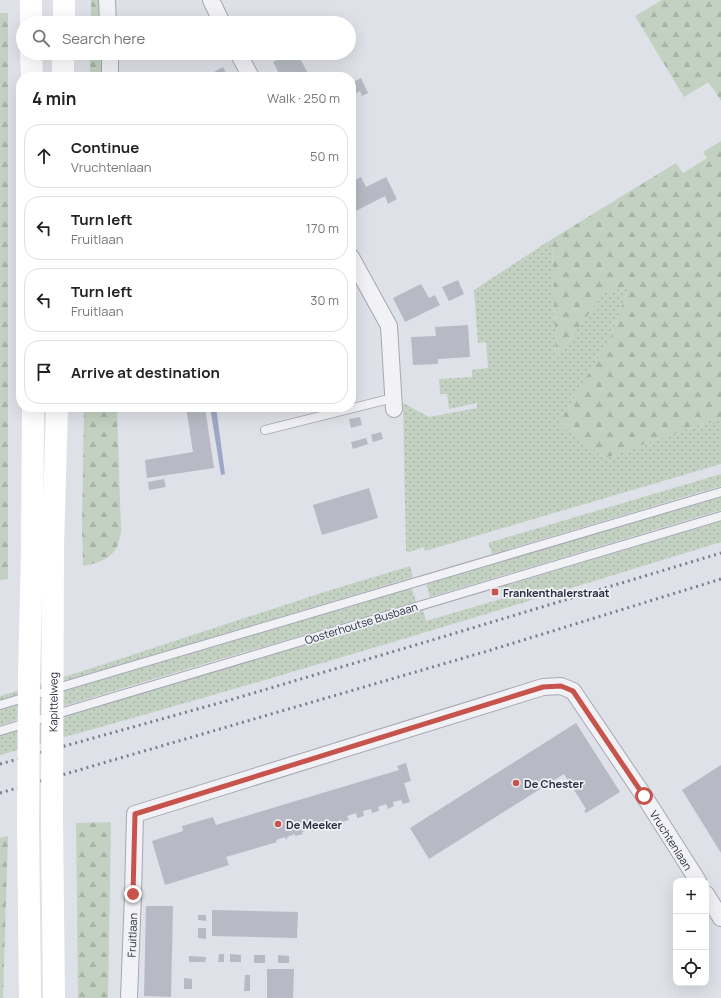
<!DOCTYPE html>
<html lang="en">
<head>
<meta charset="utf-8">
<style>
  :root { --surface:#fff; --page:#f6f6f6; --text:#222; --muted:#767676; --line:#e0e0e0 }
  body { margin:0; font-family:Manrope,sans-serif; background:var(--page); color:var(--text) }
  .controls { position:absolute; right:12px; bottom:12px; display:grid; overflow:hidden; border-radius:8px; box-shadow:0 4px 16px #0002 }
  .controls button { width:36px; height:36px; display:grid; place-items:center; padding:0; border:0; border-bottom:1px solid var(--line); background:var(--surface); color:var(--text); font:20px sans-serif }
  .stop { position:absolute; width:12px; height:12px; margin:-9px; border:3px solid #c6534c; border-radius:50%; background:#fff }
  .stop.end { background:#c6534c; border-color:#fff; box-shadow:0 1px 4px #0008 }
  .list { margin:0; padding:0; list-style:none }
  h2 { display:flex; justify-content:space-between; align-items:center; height:52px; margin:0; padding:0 16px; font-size:17px }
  h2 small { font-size:13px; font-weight:400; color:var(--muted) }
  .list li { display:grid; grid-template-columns:26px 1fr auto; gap:12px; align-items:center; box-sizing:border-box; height:64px; margin:0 8px 8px; padding:0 8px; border:1px solid var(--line); border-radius:16px }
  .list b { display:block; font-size:15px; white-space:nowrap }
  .list p { margin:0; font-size:13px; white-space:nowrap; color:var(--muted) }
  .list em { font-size:13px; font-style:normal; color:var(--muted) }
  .icon { flex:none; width:22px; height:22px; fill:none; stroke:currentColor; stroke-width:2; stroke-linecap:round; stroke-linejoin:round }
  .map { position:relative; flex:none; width:721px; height:998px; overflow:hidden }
  .search { position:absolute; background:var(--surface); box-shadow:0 4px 16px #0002; left:16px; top:16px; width:340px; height:44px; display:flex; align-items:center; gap:10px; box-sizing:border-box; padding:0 14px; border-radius:22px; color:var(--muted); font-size:15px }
  .panel { position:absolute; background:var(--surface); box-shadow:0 4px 16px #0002; left:16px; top:72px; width:340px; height:340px; border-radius:16px }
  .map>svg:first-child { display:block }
</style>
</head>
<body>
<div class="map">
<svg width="721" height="998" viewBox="0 0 721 998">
  <defs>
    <pattern id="grass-dots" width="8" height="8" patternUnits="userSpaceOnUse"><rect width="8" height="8" fill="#c2d1c1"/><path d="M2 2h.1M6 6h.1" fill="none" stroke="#a7b4a7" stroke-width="1.8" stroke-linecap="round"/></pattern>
    <pattern id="forest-firs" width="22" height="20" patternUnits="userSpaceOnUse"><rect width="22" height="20" fill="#c2d1c1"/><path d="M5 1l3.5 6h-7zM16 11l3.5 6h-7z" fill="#a7b4a7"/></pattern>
  </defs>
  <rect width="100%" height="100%" fill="#dfe1e8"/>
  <path fill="url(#grass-dots)" d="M 552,239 L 556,359 L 605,291 L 628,288 L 611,337 L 559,424 L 605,458 L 721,417 L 721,464 L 425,551 L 423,547 L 409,552 L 406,551 L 403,403 L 429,417 L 477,408 L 477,403 L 449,409 L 447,394 L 440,394 L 439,379 L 472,377 L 472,370 L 488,368 L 486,342 L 478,343 L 474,290 Z
    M 721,474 L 721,486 L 492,554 L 488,543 Z
    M 721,496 L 721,510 L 430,597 L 426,584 Z
    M 721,521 L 721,542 C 481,616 242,689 0,755 L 0,735 L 359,628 L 423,610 L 426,621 L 504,598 L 501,587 Z
    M 410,566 L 413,577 L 0,701 L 0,696 L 80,672 L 318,594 Z
    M 412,588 L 416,602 L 187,669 L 0,725 L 0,710 Z"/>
  <path fill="url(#forest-firs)" d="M 91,0 L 103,0 L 103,23 L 91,23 Z
    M 662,0 L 721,0 L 721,101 L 709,82 L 684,97 L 635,16 Z
    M 0,13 L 8,13 L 8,579 L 0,580 Z
    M 90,53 L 104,53 L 105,77 L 90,77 Z
    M 721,141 L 721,417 L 605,458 L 558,424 L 611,337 L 628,288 L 605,291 L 556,360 L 552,239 L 676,163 L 683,173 L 707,158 L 703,152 Z
    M 84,407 L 117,407 L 121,532 C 120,536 119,541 118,545 C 112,559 96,564 83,566 L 82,529 Z
    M 111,822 L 108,998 L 78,998 L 76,823 Z
    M 8,836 L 3,998 L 0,998 L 0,838 Z"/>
  <path fill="#9ca8c6" d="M 210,407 L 216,407 L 225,474 L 221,475 Z"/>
  <path fill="#b7b9c4" d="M 290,53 L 297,53 L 310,77 L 281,77 L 273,62 Z
    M 223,67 L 227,75 L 224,77 L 217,77 L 214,72 Z
    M 361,78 L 368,93 L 362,96 L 360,91 L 355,94 L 351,87 L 351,83 Z
    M 361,177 L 366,187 L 386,177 L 397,199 L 388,204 L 385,196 L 352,213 L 351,211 L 351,182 Z
    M 458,280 L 464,294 L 449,301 L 442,287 Z
    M 421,284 L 429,298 L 435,295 L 440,305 L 405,322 L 393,298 Z
    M 468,325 L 470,357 L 438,359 L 438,364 L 413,365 L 411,337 L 436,336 L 435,327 Z
    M 186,407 L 205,407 L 214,468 L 147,478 L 145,460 L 193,452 Z
    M 360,417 L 362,425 L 351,428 L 349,419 Z
    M 381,432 L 383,439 L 373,442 L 371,435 Z
    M 366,438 L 368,444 L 353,449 L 351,442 Z
    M 164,479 L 166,487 L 149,490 L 148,482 Z
    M 369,488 L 378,518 L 322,535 L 313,505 Z
    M 576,723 L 620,792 L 586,813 L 584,811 L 586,809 L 564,774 L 429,859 L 410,828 Z
    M 406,763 L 411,781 L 404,783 L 410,802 L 403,804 L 401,800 L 393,802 L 394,806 L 388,809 L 386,804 L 378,807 L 379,811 L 372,813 L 371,809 L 363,811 L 364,816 L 357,818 L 356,813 L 347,816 L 349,820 L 342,822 L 341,820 L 333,823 L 334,825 L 327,827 L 326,825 L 318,827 L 318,829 L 311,831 L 311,829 L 302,832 L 303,834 L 295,836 L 295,834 L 287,837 L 287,839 L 285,839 L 285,837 L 276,840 L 277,842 L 226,857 L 229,865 L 165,885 L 152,841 L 183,831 L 182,826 L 213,817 L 216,825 L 399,770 L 397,766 Z
    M 721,765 L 721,853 L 682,790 Z
    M 146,906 L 173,906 L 171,997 L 144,996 Z
    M 212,910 L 298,912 L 297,938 L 212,936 Z
    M 198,915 L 206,915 L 206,921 L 198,920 Z
    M 198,928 L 206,928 L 206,939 L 198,938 Z
    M 219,954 L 224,954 L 224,962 L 218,962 Z
    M 230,954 L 241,955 L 241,962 L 230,962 Z
    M 254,955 L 265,955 L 265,963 L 254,963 Z
    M 278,955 L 289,956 L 289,963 L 278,963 Z
    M 189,956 L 206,957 L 205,962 L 189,962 Z
    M 267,969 L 294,969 L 293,998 L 267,998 Z
    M 245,975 L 250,975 L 250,991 L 244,991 Z
    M 184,978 L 192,979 L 192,989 L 184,989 Z"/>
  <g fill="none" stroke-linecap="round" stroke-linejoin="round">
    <g stroke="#a5a7b2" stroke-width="10">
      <path id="lane" d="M 265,430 L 393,398
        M 0,705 L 721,492
        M 0,731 L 721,516"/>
    </g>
    <g stroke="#a5a7b2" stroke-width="18">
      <g id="street">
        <path d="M 107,0 L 108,23"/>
        <path d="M 211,0 L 222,23"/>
        <path d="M 110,53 L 110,77"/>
        <path d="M 238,53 L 251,77"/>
        <path d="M 351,257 L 389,326 L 394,409"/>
        <path d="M 706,894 L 721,918"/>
        <path id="s1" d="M 129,998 L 133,894 L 135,814 L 543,687 L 561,686 L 573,691 L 644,796 L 698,881"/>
      </g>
    </g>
    <use href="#lane" stroke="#f2f2f6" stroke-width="8"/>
    <use href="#street" stroke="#f2f2f6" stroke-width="16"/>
    <path stroke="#fff" stroke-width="22" d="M 31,0 L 31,23
      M 64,23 L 64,0
      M 31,53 L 32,77
      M 63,77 L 63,53
      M 53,546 L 57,407
      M 29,675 L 32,552 L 33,407
      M 52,820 L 54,998
      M 28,826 L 30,998"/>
    <path stroke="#7a7e90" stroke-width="3" stroke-dasharray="2 4" stroke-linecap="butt" d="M 0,764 L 230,700 L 429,641 L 721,553
      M 0,793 L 491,650 L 721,579"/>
    <g stroke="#fff" stroke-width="22">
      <path id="s2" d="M 52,820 L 53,546"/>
      <path d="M 28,826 L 29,675"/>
    </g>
  </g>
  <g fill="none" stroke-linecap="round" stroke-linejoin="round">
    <path stroke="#c6534c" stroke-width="5" d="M 133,894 L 135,814 L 543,687 L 561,686 L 573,691 L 644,796"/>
  </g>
  <g fill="#c6534c" stroke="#eff0f5" stroke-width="1.5">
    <rect x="491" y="588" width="8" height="8" rx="2"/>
    <circle cx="516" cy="783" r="4"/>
    <circle cx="278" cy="824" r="4"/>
  </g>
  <g text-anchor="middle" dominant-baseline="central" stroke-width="3.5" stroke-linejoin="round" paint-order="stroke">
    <g font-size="11" font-weight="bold" fill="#292c3e" stroke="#eff0f5" text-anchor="start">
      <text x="503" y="592">Frankenthalerstraat</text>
      <text x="524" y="783">De Chester</text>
      <text x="286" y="824">De Meeker</text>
    </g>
    <g font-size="11" fill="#292c3e" stroke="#eff0f5">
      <text transform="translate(361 623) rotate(-17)">Oosterhoutse Busbaan</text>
      <text stroke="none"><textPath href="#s2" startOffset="118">Kapittelweg</textPath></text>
      <text stroke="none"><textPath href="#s1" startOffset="821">Vruchtenlaan</textPath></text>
      <text stroke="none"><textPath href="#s1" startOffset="63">Fruitlaan</textPath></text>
    </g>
  </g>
</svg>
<div class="controls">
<button>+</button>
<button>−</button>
<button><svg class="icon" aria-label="locate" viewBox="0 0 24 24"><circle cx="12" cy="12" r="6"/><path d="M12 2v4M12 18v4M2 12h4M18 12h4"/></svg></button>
</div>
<div class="stop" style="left:644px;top:796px"></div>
<div class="stop end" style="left:133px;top:894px"></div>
<div class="search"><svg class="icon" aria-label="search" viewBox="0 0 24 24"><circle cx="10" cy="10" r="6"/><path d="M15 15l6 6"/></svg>Search here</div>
<section class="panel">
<h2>4 min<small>Walk · 250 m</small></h2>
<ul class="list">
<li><svg class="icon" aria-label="ahead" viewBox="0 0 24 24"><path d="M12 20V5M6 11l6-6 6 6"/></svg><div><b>Continue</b><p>Vruchtenlaan</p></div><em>50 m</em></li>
<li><svg class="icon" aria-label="left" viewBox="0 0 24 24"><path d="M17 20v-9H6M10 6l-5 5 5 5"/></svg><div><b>Turn left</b><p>Fruitlaan</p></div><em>170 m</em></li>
<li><svg class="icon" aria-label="left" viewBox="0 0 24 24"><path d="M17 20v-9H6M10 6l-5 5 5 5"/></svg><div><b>Turn left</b><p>Fruitlaan</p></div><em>30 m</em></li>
<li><svg class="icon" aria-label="arrive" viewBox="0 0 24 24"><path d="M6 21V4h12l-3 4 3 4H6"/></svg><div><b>Arrive at destination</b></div></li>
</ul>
</section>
</div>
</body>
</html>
